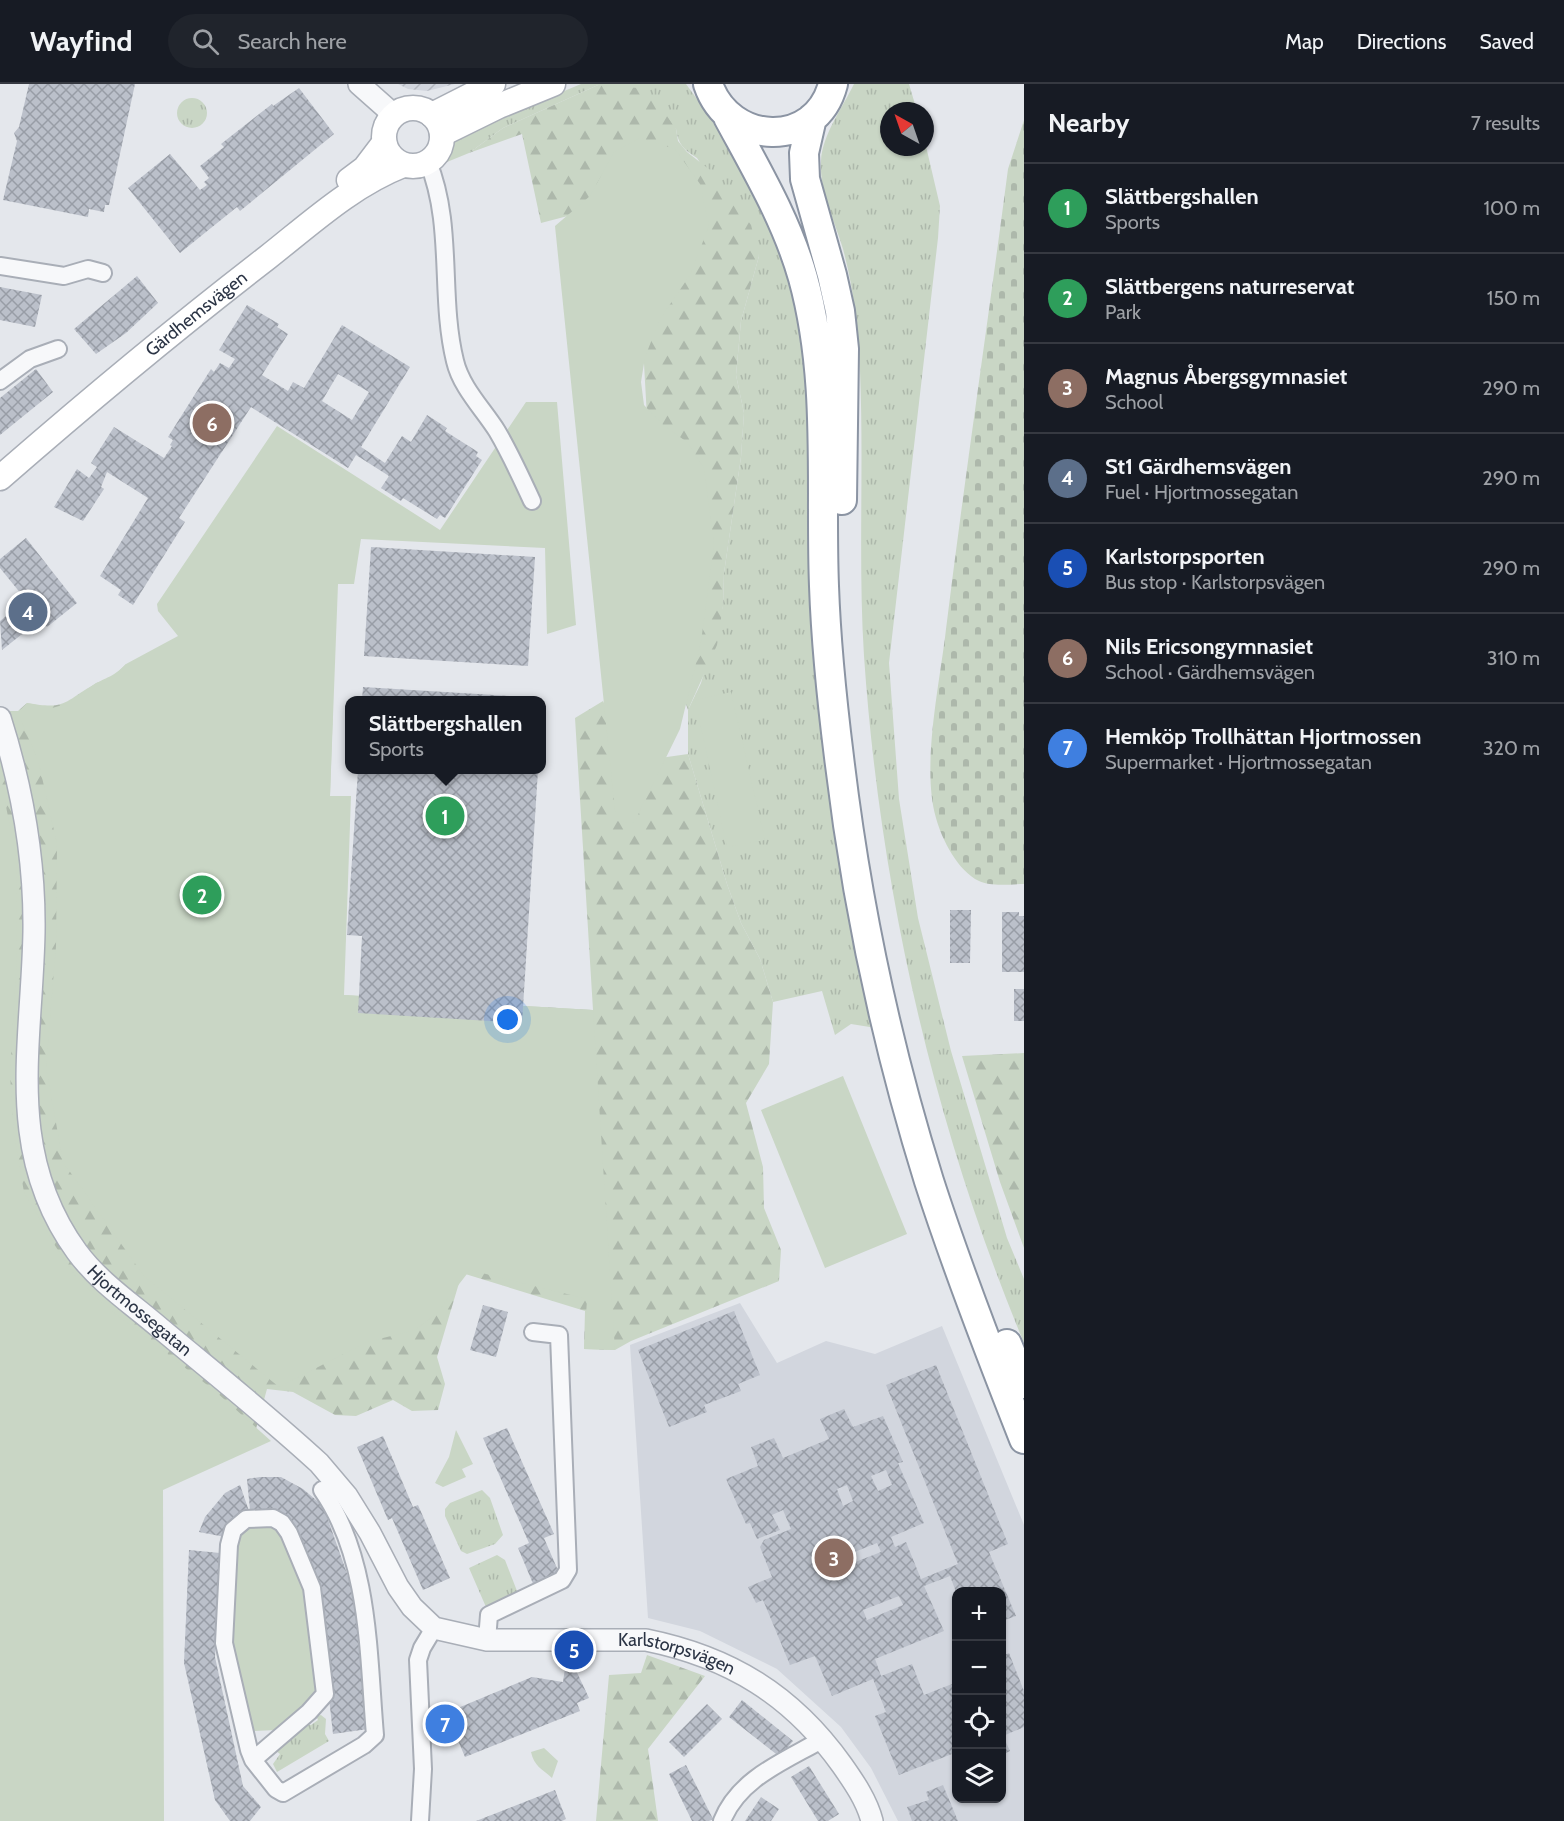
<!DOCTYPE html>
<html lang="en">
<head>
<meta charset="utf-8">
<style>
  :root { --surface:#171b24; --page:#20242c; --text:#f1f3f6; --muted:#9ea1a6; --line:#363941; --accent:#0b8043 }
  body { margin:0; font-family:Cabin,sans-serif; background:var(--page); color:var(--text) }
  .controls { position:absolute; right:18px; bottom:18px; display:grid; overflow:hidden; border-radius:12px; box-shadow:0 2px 4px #0004 }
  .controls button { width:54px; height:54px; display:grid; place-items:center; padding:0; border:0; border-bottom:2px solid var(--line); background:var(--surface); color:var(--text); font:30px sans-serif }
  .compass { position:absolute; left:880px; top:18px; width:54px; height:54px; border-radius:50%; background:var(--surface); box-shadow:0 2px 4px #0004; rotate:320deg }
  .you { position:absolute; left:508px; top:936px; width:21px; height:21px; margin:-15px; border:4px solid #fff; border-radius:50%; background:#1a73e8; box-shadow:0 0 0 9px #1a73e833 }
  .badge { display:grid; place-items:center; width:39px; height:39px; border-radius:50%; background:var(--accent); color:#fff; font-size:20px; font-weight:700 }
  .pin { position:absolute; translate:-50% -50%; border:3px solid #fff; box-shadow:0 2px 6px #0006 }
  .popup { position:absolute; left:345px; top:612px; width:201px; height:78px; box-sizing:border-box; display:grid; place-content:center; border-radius:12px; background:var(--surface); filter:drop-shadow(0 2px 4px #0005); font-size:20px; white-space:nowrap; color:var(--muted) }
  .popup b { font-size:22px; color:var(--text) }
  .popup::after { content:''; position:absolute; left:50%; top:100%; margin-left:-12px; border:12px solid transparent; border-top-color:var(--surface) }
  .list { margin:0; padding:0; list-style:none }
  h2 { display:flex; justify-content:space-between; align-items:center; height:78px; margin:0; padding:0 24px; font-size:26px }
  h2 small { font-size:20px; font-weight:400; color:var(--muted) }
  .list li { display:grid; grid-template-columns:39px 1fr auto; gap:18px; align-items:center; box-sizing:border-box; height:90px; padding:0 24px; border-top:2px solid var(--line) }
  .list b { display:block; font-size:22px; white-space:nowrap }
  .list p { margin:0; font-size:20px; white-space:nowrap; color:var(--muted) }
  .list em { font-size:20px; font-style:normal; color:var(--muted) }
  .icon { flex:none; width:33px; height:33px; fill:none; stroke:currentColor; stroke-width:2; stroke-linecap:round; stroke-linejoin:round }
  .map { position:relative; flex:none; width:1024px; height:1737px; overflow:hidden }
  header { display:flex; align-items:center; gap:36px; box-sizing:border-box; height:84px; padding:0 30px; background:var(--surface); border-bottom:2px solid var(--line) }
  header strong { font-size:28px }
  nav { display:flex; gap:33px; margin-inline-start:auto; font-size:21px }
  .search { width:420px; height:54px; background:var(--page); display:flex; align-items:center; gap:15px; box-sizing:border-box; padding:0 21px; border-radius:33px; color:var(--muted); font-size:22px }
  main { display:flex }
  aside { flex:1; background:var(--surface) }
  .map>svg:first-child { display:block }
</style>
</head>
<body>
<header>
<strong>Wayfind</strong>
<div class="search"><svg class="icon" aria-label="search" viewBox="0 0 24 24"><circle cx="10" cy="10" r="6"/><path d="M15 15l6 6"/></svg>Search here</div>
<nav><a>Map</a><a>Directions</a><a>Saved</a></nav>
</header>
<main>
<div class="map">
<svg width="1024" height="1737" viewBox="0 0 1024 1737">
  <defs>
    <pattern id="industrial-furrows" width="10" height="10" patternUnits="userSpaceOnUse" patternTransform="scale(1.5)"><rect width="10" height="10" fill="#d2d6de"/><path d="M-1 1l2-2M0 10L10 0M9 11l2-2" fill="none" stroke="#b4b8c0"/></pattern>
    <pattern id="grass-tufts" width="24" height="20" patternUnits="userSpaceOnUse" patternTransform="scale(1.5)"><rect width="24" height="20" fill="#c9d6c5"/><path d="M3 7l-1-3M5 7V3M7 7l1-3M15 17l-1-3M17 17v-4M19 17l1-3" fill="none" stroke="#adb8ab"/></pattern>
    <pattern id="forest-firs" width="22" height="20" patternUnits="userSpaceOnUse" patternTransform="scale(1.5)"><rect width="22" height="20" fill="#c9d6c5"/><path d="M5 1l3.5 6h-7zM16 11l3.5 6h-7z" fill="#adb8ab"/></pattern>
    <pattern id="cemetery-stones" width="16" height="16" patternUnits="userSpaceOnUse" patternTransform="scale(1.5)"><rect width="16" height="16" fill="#c9d6c5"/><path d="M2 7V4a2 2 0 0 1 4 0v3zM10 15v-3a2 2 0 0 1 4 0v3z" fill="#adb8ab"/></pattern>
    <pattern id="building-cross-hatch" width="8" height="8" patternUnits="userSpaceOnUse" patternTransform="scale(1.5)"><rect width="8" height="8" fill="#bbc0ca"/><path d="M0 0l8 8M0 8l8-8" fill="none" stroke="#989da6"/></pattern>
  </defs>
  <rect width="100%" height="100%" fill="#e4e7ec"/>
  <path fill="#d2d6de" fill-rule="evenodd" d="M 740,1219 L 777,1279 L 826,1257 L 875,1270 L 942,1242 L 1024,1441 L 1024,1737 L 898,1737 L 871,1684 L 841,1643 L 777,1585 L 700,1547 L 648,1534 L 630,1261 ZM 957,1508 L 1002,1508 L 1002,1714 L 957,1714 Z"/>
  <path fill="url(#industrial-furrows)" d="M 398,0 L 455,0 L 427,7 L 408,5 Z"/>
  <path fill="url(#grass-tufts)" d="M 581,0 L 686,0 C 739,72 785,146 801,235 C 805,258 806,281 808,304 L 835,746 L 854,859 L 876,944 L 851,940 L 835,951 L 822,907 L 773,918 L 760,875 L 741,839 L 727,800 L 688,670 L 688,626 L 701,599 L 723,522 L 724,489 L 741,373 L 744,329 L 736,291 L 741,237 L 759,172 L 697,74 C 684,66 678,60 676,45 L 598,1 L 503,44 L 469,69 L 447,78 L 447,68 L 461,50 Z
    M 854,0 L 909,0 L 917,27 L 889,27 L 889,63 L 925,63 L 925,58 L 940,122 L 938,154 L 889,579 L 899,715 L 918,834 L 951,967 L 1007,1154 L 1024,1195 L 1024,1259 C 934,1043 880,806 864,572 C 858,477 864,382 860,287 C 858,245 854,205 843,165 C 835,137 819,107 821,77 C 822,51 843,23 854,0 Z
    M177 29a15 15 0 1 1 30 0a15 15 0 1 1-30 0Z
    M 482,1406 L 490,1414 L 503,1451 L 495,1460 L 467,1470 L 461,1467 L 445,1432 L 445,1425 L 450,1419 Z
    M 497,1471 L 505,1476 L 517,1507 L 486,1523 L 469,1484 Z
    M 321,1631 L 326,1635 L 325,1650 L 329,1657 L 277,1688 L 273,1680 L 280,1670 L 276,1667 L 288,1652 L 304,1639 L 311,1641 L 318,1636 L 316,1632 Z"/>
  <path fill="url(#forest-firs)" d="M 598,1 L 638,4 L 655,15 L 676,45 L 678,57 L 687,68 L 710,86 L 751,141 L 759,172 L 741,237 L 736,291 L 744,329 L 741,373 L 724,489 L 723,522 L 717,561 L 688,626 L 677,594 L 650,387 L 642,244 L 606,122 L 541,139 L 522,50 L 469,69 L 503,44 Z
    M 126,580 L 131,632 L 333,624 L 330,712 L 344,911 L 593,926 L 575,634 L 603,617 L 632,678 L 688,670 L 727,800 L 741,839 L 760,875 L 773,918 L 769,980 L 746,1019 L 763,1083 L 764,1124 L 781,1166 L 779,1197 L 631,1257 L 615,1266 L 584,1265 L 585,1227 L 462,1189 L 437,1273 L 445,1300 L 438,1326 L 412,1327 L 393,1316 L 356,1332 L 335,1331 L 293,1308 L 267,1305 L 254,1352 L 129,1414 L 0,1737 L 0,627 L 18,627 L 27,619 C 67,626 63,618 95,600 C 109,592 113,593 126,580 Z
    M 1024,969 L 1024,1164 L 1000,1098 L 962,972 Z
    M 647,1571 L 705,1592 L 648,1665 L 658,1737 L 596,1737 L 609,1591 L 641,1589 Z"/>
  <path fill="url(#cemetery-stones)" d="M 1024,36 L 1024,800 C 1011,800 991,803 979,797 C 958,787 942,756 936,734 C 921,682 940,599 946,545 C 965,391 988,238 1008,85 Z"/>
  <path fill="#c9d6c5" d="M 640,54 L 675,65 L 700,100 L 709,142 L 690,191 L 660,235 L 645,273 L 641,298 L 644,321 L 663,341 L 687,358 L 704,384 L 714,460 L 701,558 L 680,645 L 634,739 L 616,737 L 555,142 L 590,112 L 614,68 Z
    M 526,318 L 557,318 L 576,541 L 547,550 L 545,464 L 361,455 L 354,500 L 338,500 L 330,712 L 351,712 L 344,911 L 593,926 L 615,1266 L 584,1265 L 587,1215 L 470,1186 L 436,1230 L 415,1246 L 367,1258 L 279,1303 L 144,1192 L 63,1078 L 46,983 L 56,862 L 57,760 L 39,680 L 18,628 L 27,619 L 52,624 L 66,620 L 96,599 L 113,593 L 126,580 L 178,552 L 158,527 L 157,520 L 277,342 L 440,446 Z
    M 731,608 L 765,756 L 727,763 L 695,616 Z
    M 0,692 L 17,778 L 16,888 L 10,990 L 14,1051 L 24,1108 L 54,1160 L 76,1193 L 108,1224 L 215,1307 L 271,1357 L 163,1406 L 164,1737 L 0,1737 Z
    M 843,992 L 907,1150 L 825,1184 L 761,1026 Z
    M 456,1346 L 473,1380 L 462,1385 L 466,1393 L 443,1403 L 435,1399 L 449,1373 Z
    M 273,1442 L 281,1445 L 305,1506 L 320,1611 L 276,1646 L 251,1647 L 232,1571 L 233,1473 L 237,1454 L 249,1444 Z
    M 544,1664 L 558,1677 L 552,1694 C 542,1685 534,1682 531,1668 Z"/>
  <path fill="url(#building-cross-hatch)" fill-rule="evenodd" d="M 29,0 L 135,0 L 109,121 L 105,121 L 104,128 L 89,125 L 88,133 L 3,116 L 17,57 L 14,49 L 19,43 Z
    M 299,4 L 334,50 L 240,127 L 237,123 L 180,169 L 128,104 L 170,70 L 200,106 L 207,101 L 204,98 L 209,94 L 200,82 L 224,63 L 221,60 L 272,20 L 273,22 Z
    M 137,192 L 158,219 L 126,249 L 96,270 L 74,245 Z
    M 0,203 L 42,211 L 35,243 L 0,236 Z
    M 247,221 L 279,240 L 277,243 L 288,250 L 262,291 L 288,307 L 293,298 L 304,304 L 342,241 L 410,283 L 361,363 L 385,379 L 402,352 L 411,358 L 427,331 L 447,344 L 445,347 L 478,368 L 476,372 L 482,376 L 445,434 L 440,431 L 437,435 L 403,414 L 401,417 L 381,404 L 389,392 L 356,371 L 348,384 L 251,323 L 179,434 L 185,438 L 133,521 L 118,511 L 121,506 L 100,492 L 148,414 L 107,388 L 101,403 L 104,405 L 83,437 L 54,423 L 77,385 L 89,394 L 97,383 L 91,379 L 114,343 L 164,374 L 172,362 L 170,361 L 173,356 L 168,353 L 211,285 L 214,288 L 220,279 L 229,284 L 235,275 L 219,266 ZM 338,290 L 369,308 L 352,336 L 322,317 Z
    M 36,285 L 53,308 L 0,351 L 0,314 Z
    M 26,454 L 77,519 L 47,543 L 41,535 L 2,566 L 0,537 L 26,516 L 0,484 L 0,475 Z
    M 371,463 L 535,473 L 528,582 L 364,572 Z
    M 363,603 L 542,614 L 542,616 L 362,616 Z
    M 358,686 L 538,686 L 522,939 L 358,929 L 362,852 L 347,851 Z
    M 950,826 L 971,826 L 970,879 L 950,879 Z
    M 1002,828 L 1019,828 L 1019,832 L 1024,832 L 1024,888 L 1002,888 Z
    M 1014,905 L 1024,905 L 1024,937 L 1014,937 Z
    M 483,1221 L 508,1228 L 496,1273 L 470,1266 Z
    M 734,1227 L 760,1291 L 738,1300 L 741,1307 L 704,1321 L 707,1328 L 669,1343 L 638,1266 Z
    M 936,1281 L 1008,1460 L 989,1468 L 1016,1532 L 1002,1537 L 1002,1508 L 956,1508 L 950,1492 L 924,1502 L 944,1547 L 875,1575 L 881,1592 L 912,1580 L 924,1611 L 957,1598 L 957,1668 L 899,1691 L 875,1632 L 886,1628 L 873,1595 L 832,1612 L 815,1572 L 790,1581 L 763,1516 L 756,1519 L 748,1503 L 772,1493 L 760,1463 L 764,1456 L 791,1445 L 783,1426 L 772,1431 L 780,1446 L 757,1455 L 750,1439 L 746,1440 L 726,1395 L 758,1382 L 751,1363 L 774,1354 L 783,1374 L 829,1355 L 820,1335 L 844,1325 L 853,1343 L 883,1332 L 903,1378 L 898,1379 L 924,1439 L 891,1453 L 895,1463 L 906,1458 L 921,1495 L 958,1480 L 886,1301 ZM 886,1386 L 892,1401 L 878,1407 L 871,1392 ZM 847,1401 L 853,1417 L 843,1422 L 837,1405 ZM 877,1459 L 881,1468 L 845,1482 L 842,1473 ZM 899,1512 L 903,1521 L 867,1536 L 863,1526 Z
    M 507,1344 L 554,1450 L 544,1454 L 560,1491 L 534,1502 L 518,1464 L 529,1459 L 483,1354 Z
    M 383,1352 L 413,1423 L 418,1421 L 450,1494 L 423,1506 L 392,1434 L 388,1436 L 357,1363 Z
    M 260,1393 L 281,1393 L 303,1405 L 322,1421 L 326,1430 L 356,1515 L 368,1645 L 333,1650 L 319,1525 L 286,1436 L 273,1425 L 250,1426 L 247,1395 Z
    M 240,1401 L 249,1427 L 225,1453 L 199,1448 L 205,1433 L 225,1409 Z
    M 189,1466 L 220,1469 L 215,1573 L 243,1702 L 261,1723 L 250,1737 L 230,1737 L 215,1716 L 184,1579 Z
    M 1009,1569 L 1024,1607 L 1024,1643 L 1003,1652 L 1010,1667 L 1002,1671 L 1002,1572 Z
    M 573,1580 L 589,1614 L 577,1619 L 580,1627 L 465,1673 L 454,1647 L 446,1650 L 441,1638 L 448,1635 L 446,1629 L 532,1593 L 563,1598 L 565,1584 Z
    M 742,1616 L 793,1657 L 780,1673 L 729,1633 Z
    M 707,1620 L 722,1635 L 684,1673 L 669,1658 Z
    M 686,1681 L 713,1735 L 709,1737 L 692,1737 L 669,1690 Z
    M 809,1682 L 839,1730 L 828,1737 L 818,1737 L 791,1693 Z
    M 943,1701 L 958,1737 L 912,1737 L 907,1723 L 929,1716 L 926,1708 Z
    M 555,1706 L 566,1735 L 562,1737 L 476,1737 Z
    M 761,1713 L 779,1725 L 771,1737 L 745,1737 Z"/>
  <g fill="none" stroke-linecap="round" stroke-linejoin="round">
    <g stroke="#a9aeb7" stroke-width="20">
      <path id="minor" d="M 428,78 C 454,141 439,212 455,277 C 461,303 483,325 497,347 C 510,369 521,393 532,417
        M 0,182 L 64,192 L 88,185 L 103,189
        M 0,297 L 30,275 L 58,265
        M 487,1556 L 489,1531 L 562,1496 L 568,1486 L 559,1251 L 533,1248
        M 253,1676 L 309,1628 L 325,1610 L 312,1504 L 289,1449 L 282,1439 L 273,1434 L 246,1435 L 233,1446 L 229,1461 L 224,1559 L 249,1666 L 253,1676 L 276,1705 L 283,1709 L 364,1661 L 375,1651 C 368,1570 370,1475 322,1406
        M 420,1737 L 423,1685 L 418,1576 L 422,1564 L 434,1544
        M 722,1737 C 739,1694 785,1677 823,1655"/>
    </g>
    <g stroke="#a9aeb7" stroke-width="24">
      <g id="tertiary">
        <path d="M 359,0 L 394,31"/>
        <path id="s1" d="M 0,634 C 22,703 35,775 34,848 C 32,961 4,1068 77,1168 C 99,1198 132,1220 160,1244 C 214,1289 268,1332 319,1379 L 347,1412 L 370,1449 L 398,1503 L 412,1523 L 434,1544 L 487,1556 L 646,1556 C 730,1573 792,1611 842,1681 C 854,1698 867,1717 872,1737"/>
      </g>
    </g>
    <g stroke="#a9aeb7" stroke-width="27">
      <g id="secondary">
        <circle cx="413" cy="53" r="29"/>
        <path d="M 432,31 L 493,0"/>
        <path d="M 442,50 L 499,22 L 553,0"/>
        <path d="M 349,96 L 365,84 L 384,59"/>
        <path id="s2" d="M 0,394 C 87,318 176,244 268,173 C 311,139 352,101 403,81"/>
      </g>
    </g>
    <g stroke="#8b94a3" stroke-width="32">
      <path id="trunk" d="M 708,0 C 729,62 816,66 833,0
        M 728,33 C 756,85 787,137 803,194 C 831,295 820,400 824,502 C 826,559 832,617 839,673 C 856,817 886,959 929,1097 C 957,1184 990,1269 1024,1355
        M 812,34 L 804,69 L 805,95 L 832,191 L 840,227 L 844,265 L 842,416
        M 1007,1260 L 1024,1300"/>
    </g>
    <use href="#minor" stroke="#f7f8fa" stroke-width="16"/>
    <use href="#tertiary" stroke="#f7f8fa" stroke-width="21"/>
    <use href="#secondary" stroke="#fff" stroke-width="24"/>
    <use href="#trunk" stroke="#fff" stroke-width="28"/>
  </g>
  <g text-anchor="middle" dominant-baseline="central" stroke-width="6" stroke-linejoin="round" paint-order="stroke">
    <g font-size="18" fill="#2b3445" stroke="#f4f6f9">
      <text stroke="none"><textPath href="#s2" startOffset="256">Gärdhemsvägen</textPath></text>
      <text stroke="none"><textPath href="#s1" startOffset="634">Hjortmossegatan</textPath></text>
      <text stroke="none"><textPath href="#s1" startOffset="1318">Karlstorpsvägen</textPath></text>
    </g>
  </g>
</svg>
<div class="controls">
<button>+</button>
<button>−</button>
<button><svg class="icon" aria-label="locate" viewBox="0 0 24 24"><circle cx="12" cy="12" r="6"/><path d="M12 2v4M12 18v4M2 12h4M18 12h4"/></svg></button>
<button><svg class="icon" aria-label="layers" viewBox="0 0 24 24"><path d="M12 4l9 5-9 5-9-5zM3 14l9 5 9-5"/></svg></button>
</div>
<svg class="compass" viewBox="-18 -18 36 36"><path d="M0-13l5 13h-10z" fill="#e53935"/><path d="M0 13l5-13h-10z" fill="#9ea1a6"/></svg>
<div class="you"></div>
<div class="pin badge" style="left:445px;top:732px;background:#2e9e5b">1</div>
<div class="popup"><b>Slättbergshallen</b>Sports</div>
<div class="pin badge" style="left:202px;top:811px;background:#2e9e5b">2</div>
<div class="pin badge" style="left:834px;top:1474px;background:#8d6e63">3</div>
<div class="pin badge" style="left:28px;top:528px;background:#5c6f8a">4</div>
<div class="pin badge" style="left:574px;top:1566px;background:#1a4fb4">5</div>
<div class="pin badge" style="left:212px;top:339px;background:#8d6e63">6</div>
<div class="pin badge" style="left:445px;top:1640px;background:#3f7fe0">7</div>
</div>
<aside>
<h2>Nearby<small>7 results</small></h2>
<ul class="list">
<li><span class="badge" style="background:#2e9e5b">1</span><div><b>Slättbergshallen</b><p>Sports</p></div><em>100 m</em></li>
<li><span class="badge" style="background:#2e9e5b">2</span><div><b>Slättbergens naturreservat</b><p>Park</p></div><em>150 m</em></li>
<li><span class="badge" style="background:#8d6e63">3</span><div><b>Magnus Åbergsgymnasiet</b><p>School</p></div><em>290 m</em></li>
<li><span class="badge" style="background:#5c6f8a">4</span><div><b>St1 Gärdhemsvägen</b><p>Fuel · Hjortmossegatan</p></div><em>290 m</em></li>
<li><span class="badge" style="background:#1a4fb4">5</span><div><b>Karlstorpsporten</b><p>Bus stop · Karlstorpsvägen</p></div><em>290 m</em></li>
<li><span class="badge" style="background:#8d6e63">6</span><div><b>Nils Ericsongymnasiet</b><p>School · Gärdhemsvägen</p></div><em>310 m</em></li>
<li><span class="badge" style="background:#3f7fe0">7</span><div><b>Hemköp Trollhättan Hjortmossen</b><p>Supermarket · Hjortmossegatan</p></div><em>320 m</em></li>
</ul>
</aside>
</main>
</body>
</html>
